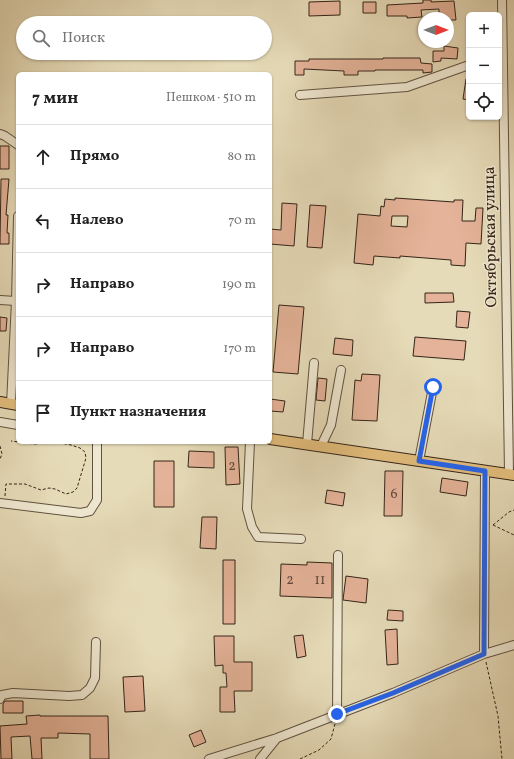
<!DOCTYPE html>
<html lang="ru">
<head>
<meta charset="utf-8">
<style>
  :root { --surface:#fff; --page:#f6f6f6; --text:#222; --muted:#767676; --line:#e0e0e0 }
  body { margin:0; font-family:Vollkorn,serif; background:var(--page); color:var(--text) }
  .controls { position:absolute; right:12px; top:12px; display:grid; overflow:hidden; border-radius:6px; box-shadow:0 1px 3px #0004 }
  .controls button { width:36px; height:36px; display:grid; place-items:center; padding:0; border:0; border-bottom:1px solid var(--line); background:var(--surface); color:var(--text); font:20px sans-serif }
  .compass { position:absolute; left:418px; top:12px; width:36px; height:36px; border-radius:50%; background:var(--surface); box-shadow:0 1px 3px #0004; rotate:90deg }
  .stop { position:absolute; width:12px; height:12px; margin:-9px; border:3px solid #2563eb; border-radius:50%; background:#fff }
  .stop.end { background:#2563eb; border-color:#fff; box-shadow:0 1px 4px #0008 }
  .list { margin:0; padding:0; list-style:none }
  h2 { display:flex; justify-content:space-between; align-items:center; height:52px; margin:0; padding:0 16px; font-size:17px }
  h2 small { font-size:13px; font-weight:400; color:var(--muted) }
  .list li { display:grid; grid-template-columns:26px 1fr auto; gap:12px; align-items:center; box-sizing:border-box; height:64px; padding:0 16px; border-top:1px solid var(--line) }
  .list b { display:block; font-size:15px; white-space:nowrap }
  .list em { font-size:13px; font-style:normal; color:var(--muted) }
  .icon { flex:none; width:22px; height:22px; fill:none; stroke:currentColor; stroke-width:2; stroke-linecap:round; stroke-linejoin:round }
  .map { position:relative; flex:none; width:514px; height:759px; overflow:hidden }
  .search { position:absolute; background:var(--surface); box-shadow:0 1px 3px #0004; left:16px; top:16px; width:256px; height:44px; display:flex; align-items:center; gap:10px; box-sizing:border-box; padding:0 14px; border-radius:22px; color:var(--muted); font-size:15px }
  .panel { position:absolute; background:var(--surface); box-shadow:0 1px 3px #0004; left:16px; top:72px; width:256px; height:372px; border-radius:6px }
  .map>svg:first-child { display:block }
</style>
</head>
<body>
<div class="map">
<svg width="514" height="759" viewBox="0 0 514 759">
  <rect width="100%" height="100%" fill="#e6dbb8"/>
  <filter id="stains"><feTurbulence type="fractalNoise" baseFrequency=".005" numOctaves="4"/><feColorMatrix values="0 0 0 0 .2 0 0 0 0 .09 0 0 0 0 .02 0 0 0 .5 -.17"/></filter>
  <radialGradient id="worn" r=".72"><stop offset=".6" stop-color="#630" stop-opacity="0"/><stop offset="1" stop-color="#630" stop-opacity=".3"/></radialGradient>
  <path fill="#e5b399" stroke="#342418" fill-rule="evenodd" d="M 423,0 L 431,0 L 431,2 L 454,1 L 456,20 L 448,20 L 448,18 L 439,18 L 439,9 L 421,10 L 422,17 L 407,18 L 407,16 L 387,16 L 387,5 L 423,3 Z
    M 340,1 L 340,15 L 309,16 L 309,2 Z
    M 363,2 L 376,2 L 376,13 L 363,13 Z
    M 444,46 L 458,48 L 457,59 L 441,58 L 441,61 L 433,62 L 433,51 L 444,51 Z
    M 383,58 L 420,58 L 421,63 L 432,64 L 432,72 L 423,73 L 423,70 L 375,70 L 375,71 L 358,71 L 358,75 L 344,75 L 344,71 L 304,69 L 304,75 L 295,75 L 295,61 L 309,61 L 309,59 L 383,59 Z
    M 466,79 L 469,80 L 469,100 L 463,99 Z
    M 0,146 L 9,146 L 9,169 L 0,169 Z
    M 1,179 L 9,179 L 6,215 L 8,215 L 7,233 L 9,233 L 9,244 L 0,244 Z
    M 395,198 L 454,202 L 454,200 L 463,200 L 462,221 L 475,221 L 476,208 L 483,208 L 481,244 L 466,243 L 465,266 L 451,265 L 451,260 L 400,256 L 400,258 L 374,256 L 373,265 L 354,263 L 358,214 L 380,216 L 381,206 L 384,207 L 385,199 L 395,200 ZM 392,216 L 408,216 L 407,227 L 391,226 Z
    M 282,203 L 297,204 L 294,246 L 270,244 L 270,229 L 281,230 Z
    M 310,205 L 326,206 L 322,248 L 307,247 Z
    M 425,293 L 453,293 L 454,302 L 425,303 Z
    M 279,305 L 304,307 L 298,374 L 273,372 Z
    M 457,311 L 470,312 L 468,328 L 456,327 Z
    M 0,317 L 7,318 L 6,331 L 0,331 Z
    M 415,337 L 466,341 L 464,360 L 413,356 Z
    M 335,338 L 353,340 L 352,356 L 333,354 Z
    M 362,374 L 380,375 L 377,421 L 352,420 L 355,380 L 361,381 Z
    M 318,378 L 327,379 L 325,401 L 316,400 Z
    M 270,399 L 285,401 L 283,412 L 270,411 Z
    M 225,447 L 238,447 L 240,484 L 226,485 Z
    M 189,451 L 214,452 L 214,468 L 188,467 Z
    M 154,461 L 174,461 L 174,507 L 154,507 Z
    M 385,471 L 403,471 L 402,516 L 384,516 Z
    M 442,478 L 468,482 L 466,496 L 440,492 Z
    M 327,490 L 345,493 L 343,506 L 325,503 Z
    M 202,517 L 217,517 L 216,549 L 200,548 Z
    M 223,560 L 235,560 L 235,624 L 223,624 Z
    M 307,562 L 332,563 L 332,598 L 280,596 L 281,564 L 307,565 Z
    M 346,576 L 368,579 L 366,603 L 343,600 Z
    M 388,610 L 403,611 L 403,621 L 387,620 Z
    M 397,629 L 398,664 L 387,665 L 385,630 Z
    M 303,635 L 306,656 L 297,658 L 294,636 Z
    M 214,636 L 234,636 L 234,662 L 252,662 L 252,691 L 234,691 L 235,712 L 220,712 L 220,687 L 227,687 L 226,673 L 223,673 L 223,665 L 215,666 Z
    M 143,676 L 145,711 L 125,712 L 123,677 Z
    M 5,701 L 23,701 L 23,713 L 3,713 L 3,704 Z
    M 40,715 L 40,716 L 108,716 L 109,759 L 90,759 L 90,734 L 58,733 L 58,738 L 41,738 L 42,759 L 32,759 L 30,736 L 11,737 L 12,759 L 1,759 L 0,726 L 27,724 L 26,716 Z
    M 201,730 L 206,742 L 194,747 L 189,735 Z"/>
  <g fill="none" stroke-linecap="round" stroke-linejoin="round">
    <g stroke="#605240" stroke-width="10">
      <path id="minor" d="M 502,0 L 509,474
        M 300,95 L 407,87 L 469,65
        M 0,134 L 5,136 L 18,145
        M 0,300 L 16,301 L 18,216
        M 11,404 L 16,301 L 18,301
        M 0,422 L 18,425
        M 250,442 L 247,509 L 252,527 L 258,537 L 301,539
        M 307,444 L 314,363
        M 321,446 L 331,425 L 341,370
        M 419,461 L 433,387
        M 0,503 L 81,513 L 90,511 L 97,500 L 97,442
        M 484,654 L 485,471
        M 0,699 L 2,695 L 13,693 L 69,696 L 82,695 L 90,688 L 95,678 L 96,642
        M 337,715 L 338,555
        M 209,759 L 277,738 L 393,693 L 484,654 L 514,645
        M 260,759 L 277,738"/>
    </g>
    <g stroke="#342418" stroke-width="12">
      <path id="major" d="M 0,402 L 18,405
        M 270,439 L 514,475"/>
    </g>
    <path stroke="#342418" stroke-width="1" stroke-dasharray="3 2" stroke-linecap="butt" d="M 0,446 L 2,454 L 0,459
      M 5,496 L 6,484 L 25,484 L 41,490 L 49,488 L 55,489 L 66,494 L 73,492 L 77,488 L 86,458 L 85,452 L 80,448 L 71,445 L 56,442 L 34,444 L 11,441
      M 493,525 L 514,535
      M 493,525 L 509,512 L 514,510
      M 486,662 L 498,716 L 502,759
      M 300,759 L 319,750 L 331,739 L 335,724"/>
    <use href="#minor" stroke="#efe8d1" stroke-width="8"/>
    <use href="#major" stroke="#e3be7c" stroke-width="10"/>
  </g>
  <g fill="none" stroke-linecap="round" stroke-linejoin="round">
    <path stroke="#2563eb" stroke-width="5" d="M 337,714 L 393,693 L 484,654 L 485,471 L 419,461 L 433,387"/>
  </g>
  <g text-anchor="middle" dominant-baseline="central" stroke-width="3" stroke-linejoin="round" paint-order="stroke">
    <g font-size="14" fill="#604838">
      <text x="232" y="466">2</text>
      <text x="394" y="494">6</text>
      <text x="290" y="580">2</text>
      <text x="320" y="580">11</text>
    </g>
    <g font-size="16" fill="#342418" stroke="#efe8d1">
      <text transform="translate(491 237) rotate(-91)">Октябрьская улица</text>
    </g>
  </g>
  <rect width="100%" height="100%" filter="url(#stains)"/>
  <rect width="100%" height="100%" fill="url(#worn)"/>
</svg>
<div class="controls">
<button>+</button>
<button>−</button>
<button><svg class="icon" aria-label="locate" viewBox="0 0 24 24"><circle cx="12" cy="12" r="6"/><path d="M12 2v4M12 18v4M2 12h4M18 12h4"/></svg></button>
</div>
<svg class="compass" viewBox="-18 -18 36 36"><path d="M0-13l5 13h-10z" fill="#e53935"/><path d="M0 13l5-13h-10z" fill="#767676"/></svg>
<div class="stop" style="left:433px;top:387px"></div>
<div class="stop end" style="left:337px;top:714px"></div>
<div class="search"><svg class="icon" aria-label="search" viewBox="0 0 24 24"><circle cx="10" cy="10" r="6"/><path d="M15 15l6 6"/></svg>Поиск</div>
<section class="panel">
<h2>7 мин<small>Пешком · 510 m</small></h2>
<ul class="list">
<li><svg class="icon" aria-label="ahead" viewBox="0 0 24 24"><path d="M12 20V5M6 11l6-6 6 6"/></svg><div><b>Прямо</b></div><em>80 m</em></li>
<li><svg class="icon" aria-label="left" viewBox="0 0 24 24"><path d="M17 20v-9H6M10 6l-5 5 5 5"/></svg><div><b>Налево</b></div><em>70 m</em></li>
<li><svg class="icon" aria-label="right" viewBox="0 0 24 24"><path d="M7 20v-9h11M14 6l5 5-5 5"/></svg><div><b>Направо</b></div><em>190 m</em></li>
<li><svg class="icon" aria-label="right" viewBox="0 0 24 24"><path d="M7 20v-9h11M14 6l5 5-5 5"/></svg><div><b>Направо</b></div><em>170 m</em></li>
<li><svg class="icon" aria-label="arrive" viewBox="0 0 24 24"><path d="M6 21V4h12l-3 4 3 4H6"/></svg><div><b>Пункт назначения</b></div></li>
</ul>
</section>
</div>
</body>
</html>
